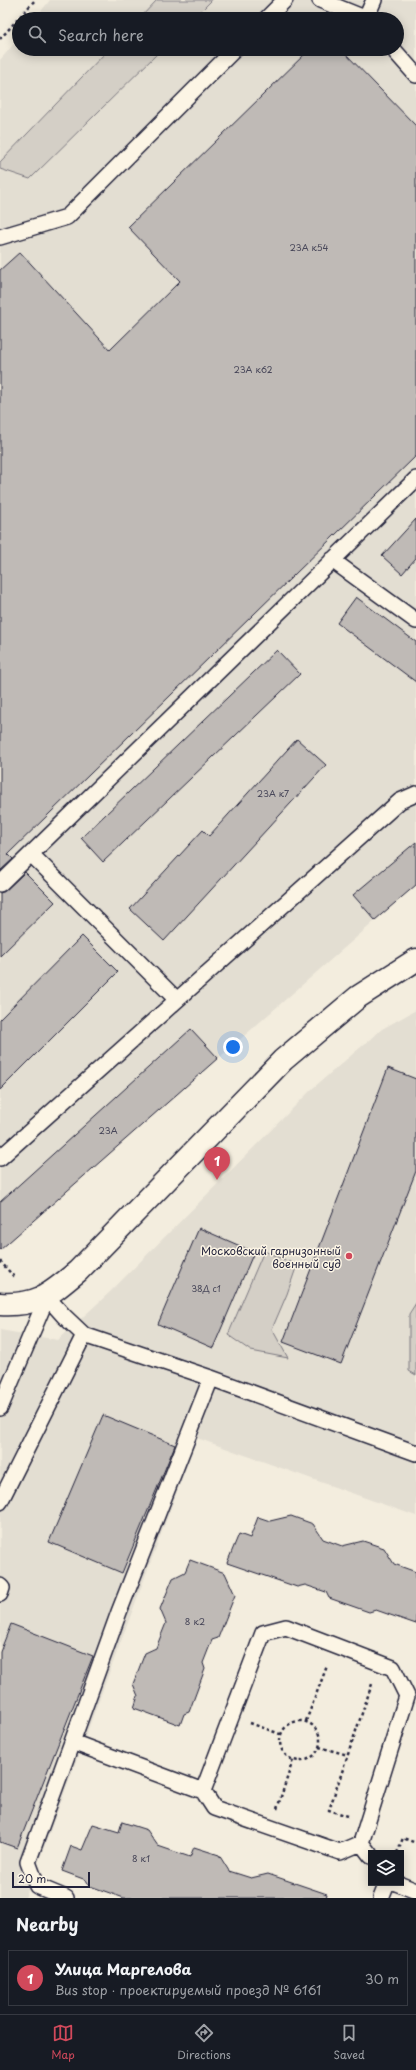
<!DOCTYPE html>
<html lang="en">
<head>
<meta charset="utf-8">
<style>
  :root { --surface:#171b24; --page:#242831; --text:#f1f3f6; --muted:#9ea1a6; --line:#363941; --accent:#d1495b }
  body { margin:0; font-family:"Playpen Sans",sans-serif; background:var(--page); color:var(--text) }
  .controls { position:absolute; right:12px; bottom:12px; display:grid; overflow:hidden; border-radius:0px; box-shadow:0 2px 10px #0003 }
  .controls button { width:36px; height:36px; display:grid; place-items:center; padding:0; border:0; border-bottom:1px solid var(--line); background:var(--surface); color:var(--text); font:20px sans-serif }
  .scale { position:absolute; left:12px; bottom:10px; width:78px; box-sizing:border-box; padding-left:4px; border:2px solid #22223b; border-top:0; font-size:11px; line-height:14px; white-space:nowrap; color:#22223b; -webkit-text-stroke:3px #fcf5e5; paint-order:stroke }
  .you { position:absolute; left:233px; top:1047px; width:14px; height:14px; margin:-10px; border:3px solid #fff; border-radius:50%; background:#1a73e8; box-shadow:0 0 0 6px #1a73e833 }
  .badge { display:grid; place-items:center; width:26px; height:26px; border-radius:50%; background:var(--accent); color:#fff; font-size:13px; font-weight:700 }
  .pin { position:absolute; translate:-50% -33px; filter:drop-shadow(0 1px 2px #0008) }
  .pin::after { content:''; position:absolute; top:21px; width:14px; height:12px; background:inherit; clip-path:polygon(0 0,100% 0,50% 100%) }
  .list { margin:0; padding:0; list-style:none }
  h2 { display:flex; justify-content:space-between; align-items:center; height:52px; margin:0; padding:0 16px; font-size:17px }
  h2 small { font-size:13px; font-weight:400; color:var(--muted) }
  .list li { display:grid; grid-template-columns:26px 1fr auto; gap:12px; align-items:center; box-sizing:border-box; height:56px; margin:0 8px 8px; padding:0 8px; border:1px solid var(--line); border-radius:0px }
  .list b { display:block; font-size:15px; white-space:nowrap }
  .list p { margin:0; font-size:13px; white-space:nowrap; color:var(--muted) }
  .list em { font-size:13px; font-style:normal; color:var(--muted) }
  .icon { flex:none; width:22px; height:22px; fill:none; stroke:currentColor; stroke-width:2; stroke-linecap:round; stroke-linejoin:round }
  .map { position:relative; flex:none; width:416px; height:1898px; overflow:hidden }
  .search { position:absolute; background:var(--surface); box-shadow:0 2px 10px #0003; left:12px; right:12px; top:12px; height:44px; display:flex; align-items:center; gap:10px; box-sizing:border-box; padding:0 14px; border-radius:22px; color:var(--muted); font-size:15px }
  .sheet { height:116px; background:var(--surface) }
  nav { display:flex; justify-content:space-around; align-items:center; box-sizing:border-box; height:56px; border-top:1px solid var(--line); background:var(--surface); font-size:11px; color:var(--muted) }
  nav a { display:grid; justify-items:center; gap:2px }
  nav .on { color:var(--accent) }
  .map>svg:first-child { display:block }
</style>
</head>
<body>
<div class="map">
<svg width="416" height="1898" viewBox="0 0 416 1898">
  <rect width="100%" height="100%" fill="#f3edde"/>
  <filter id="ink" filterUnits="userSpaceOnUse"><feTurbulence type="fractalNoise" baseFrequency=".025" numOctaves="2"/><feDisplacementMap in="SourceGraphic" scale="8" xChannelSelector="R" yChannelSelector="G"/><feConvolveMatrix kernelMatrix="1 2 1 2 8 2 1 2 1" color-interpolation-filters="sRGB"/></filter>
  <g filter="url(#ink)">
    <path fill="#e3ded2" d="M 50,0 L 416,0 L 416,885 L 0,1250 L 0,60 L 19,38 L 19,49 L 397,49 L 397,19 L 35,19 Z
      M 416,1010 L 416,1516 L 197,1438 L 25,1898 L 0,1898 L 0,1330 L 58,1340 L 110,1292 L 313,1088 L 382,1029 Z"/>
    <path fill="#d4cfc6" stroke="#7b7880" d="M 157,0 L 212,0 L 193,19 L 139,19 Z
      M 109,49 L 162,49 L 30,179 L 0,169 L 0,162 Z
      M 264,1251 L 297,1265 L 287,1294 L 272,1329 L 288,1358 L 251,1351 L 228,1335 Z
      M 416,1303 L 416,1375 L 409,1371 L 409,1314 Z"/>
    <path fill="#bfbab6" stroke="#22223b" d="M 310,49 L 341,49 L 416,126 L 416,456 L 8,854 L 13,859 L 0,871 L 0,270 L 20,252 L 110,350 L 180,281 L 128,227 Z
      M 416,519 L 416,558 L 402,574 L 382,556 Z
      M 356,597 L 416,642 L 416,682 L 337,623 Z
      M 277,650 L 300,674 L 103,862 L 81,838 Z
      M 297,739 L 326,765 L 164,941 L 130,909 L 203,830 L 209,836 Z
      M 416,842 L 416,885 L 375,920 L 353,895 Z
      M 25,872 L 55,902 L 0,956 L 0,893 L 6,890 Z
      M 82,936 L 118,972 L 0,1090 L 0,1019 Z
      M 191,1029 L 218,1058 L 0,1250 L 0,1202 Z
      M 388,1068 L 416,1079 L 416,1171 L 341,1364 L 283,1342 Z
      M 199,1228 L 254,1252 L 213,1348 L 158,1324 Z
      M 103,1415 L 175,1445 L 122,1573 L 49,1542 Z
      M 291,1516 L 313,1524 L 323,1539 L 342,1546 L 363,1541 L 384,1548 L 394,1564 L 416,1572 L 416,1624 L 376,1610 L 369,1612 L 329,1598 L 326,1592 L 305,1585 L 297,1587 L 227,1563 L 239,1534 L 250,1538 L 258,1517 L 270,1521 Z
      M 190,1560 L 225,1573 L 235,1595 L 218,1638 L 212,1640 L 203,1663 L 205,1669 L 189,1712 L 184,1714 L 180,1725 L 134,1708 L 138,1696 L 133,1684 L 145,1653 L 156,1648 L 166,1623 L 160,1609 L 173,1578 L 185,1572 Z
      M 11,1624 L 93,1656 L 17,1848 L 0,1842 L 0,1652 Z
      M 122,1822 L 147,1830 L 158,1846 L 190,1857 L 194,1847 L 219,1855 L 229,1871 L 251,1878 L 268,1874 L 327,1894 L 326,1898 L 124,1898 L 90,1886 L 86,1880 L 62,1871 L 71,1846 L 82,1850 L 93,1824 L 119,1832 Z"/>
    <g fill="none" stroke-linecap="round" stroke-linejoin="round">
      <g stroke="#22223b" stroke-width="18">
        <path id="service" d="M 320,0 L 367,19
          M 366,18 L 374,0
          M 266,19 L 285,0
          M 393,49 L 416,75
          M 0,237 L 67,217 L 235,49
          M 332,560 L 416,621
          M 31,854 L 177,1000
          M 0,884 L 416,479
          M 0,1158 L 400,801 L 416,794
          M 0,1408 L 47,1297 L 64,1316 L 84,1335 L 211,1378 L 416,1453
          M 0,1502 L 84,1335
          M 0,1586 L 2,1588 L 0,1594
          M 286,1627 L 393,1668 L 407,1696 L 361,1843 L 340,1852 L 214,1808 L 203,1791 L 263,1633 Z
          M 72,1742 L 119,1612 L 211,1378
          M 361,1843 L 371,1856
          M 396,1883 L 416,1891
          M 66,1898 L 37,1886 L 28,1862 L 72,1742 L 203,1791
          M 381,1898 L 387,1883"/>
      </g>
      <g stroke="#22223b" stroke-width="25">
        <path id="tertiary" d="M 0,1304 C 39,1306 50,1294 78,1271 L 283,1060 L 358,997 L 416,960"/>
      </g>
      <path stroke="#22223b" stroke-width="2.5" stroke-dasharray="3 3" stroke-linecap="butt" d="M 0,39 L 35,0
        M 0,1261 L 15,1278
        M280 1741a20 20 0 1 1 40 0a20 20 0 1 1-40 0Z
        M 306,1721 L 327,1666
        M 250,1723 L 280,1734
        M 319,1747 L 348,1755
        M 277,1809 L 293,1760
        M 348,1816 L 329,1810 L 372,1684 L 373,1684
        M 397,1853 L 403,1838 L 416,1843"/>
      <use href="#service" stroke="#fcf5e5" stroke-width="15"/>
      <use href="#tertiary" stroke="#fcf5e5" stroke-width="22"/>
    </g>
  </g>
  <circle fill="#d1495b" stroke="#fcf5e5" stroke-width="1.5" cx="349" cy="1256" r="4"/>
  <g text-anchor="middle" dominant-baseline="central" stroke-width="3" stroke-linejoin="round" paint-order="stroke">
    <g font-size="9" fill="#49485a">
      <text x="309" y="247">23А к54</text>
      <text x="253" y="369">23А к62</text>
      <text x="273" y="793">23А к7</text>
      <text x="108" y="1130">23А</text>
      <text x="206" y="1288">38Д с1</text>
      <text x="195" y="1621">8 к2</text>
      <text x="141" y="1858">8 к1</text>
    </g>
    <g font-size="11" fill="#22223b" stroke="#fcf5e5" text-anchor="end">
      <text x="341" y="1250">Московский гарнизонный<tspan x="341" dy="13">военный суд</tspan></text>
    </g>
  </g>
</svg>
<div class="controls">
<button><svg class="icon" aria-label="layers" viewBox="0 0 24 24"><path d="M12 4l9 5-9 5-9-5zM3 14l9 5 9-5"/></svg></button>
</div>
<div class="scale">20 m</div>
<div class="you"></div>
<div class="pin badge" style="left:217px;top:1180px">1</div>
<div class="search"><svg class="icon" aria-label="search" viewBox="0 0 24 24"><circle cx="10" cy="10" r="6"/><path d="M15 15l6 6"/></svg>Search here</div>
</div>
<section class="sheet">
<h2>Nearby<small></small></h2>
<ul class="list">
<li><span class="badge">1</span><div><b>Улица Маргелова</b><p>Bus stop · проектируемый проезд № 6161</p></div><em>30 m</em></li>
</ul>
</section>
<nav>
<a class="on"><svg class="icon" aria-label="map" viewBox="0 0 24 24"><path d="M3 6l6-2 6 2 6-2v14l-6 2-6-2-6 2zM9 4v14M15 6v14"/></svg>Map</a>
<a><svg class="icon" aria-label="directions" viewBox="0 0 24 24"><path d="M12 3l9 9-9 9-9-9zM9 14v-3h6M13 9l2 2-2 2"/></svg>Directions</a>
<a><svg class="icon" aria-label="saved" viewBox="0 0 24 24"><path d="M7 4h10v16l-5-4-5 4z"/></svg>Saved</a>
</nav>
</body>
</html>
